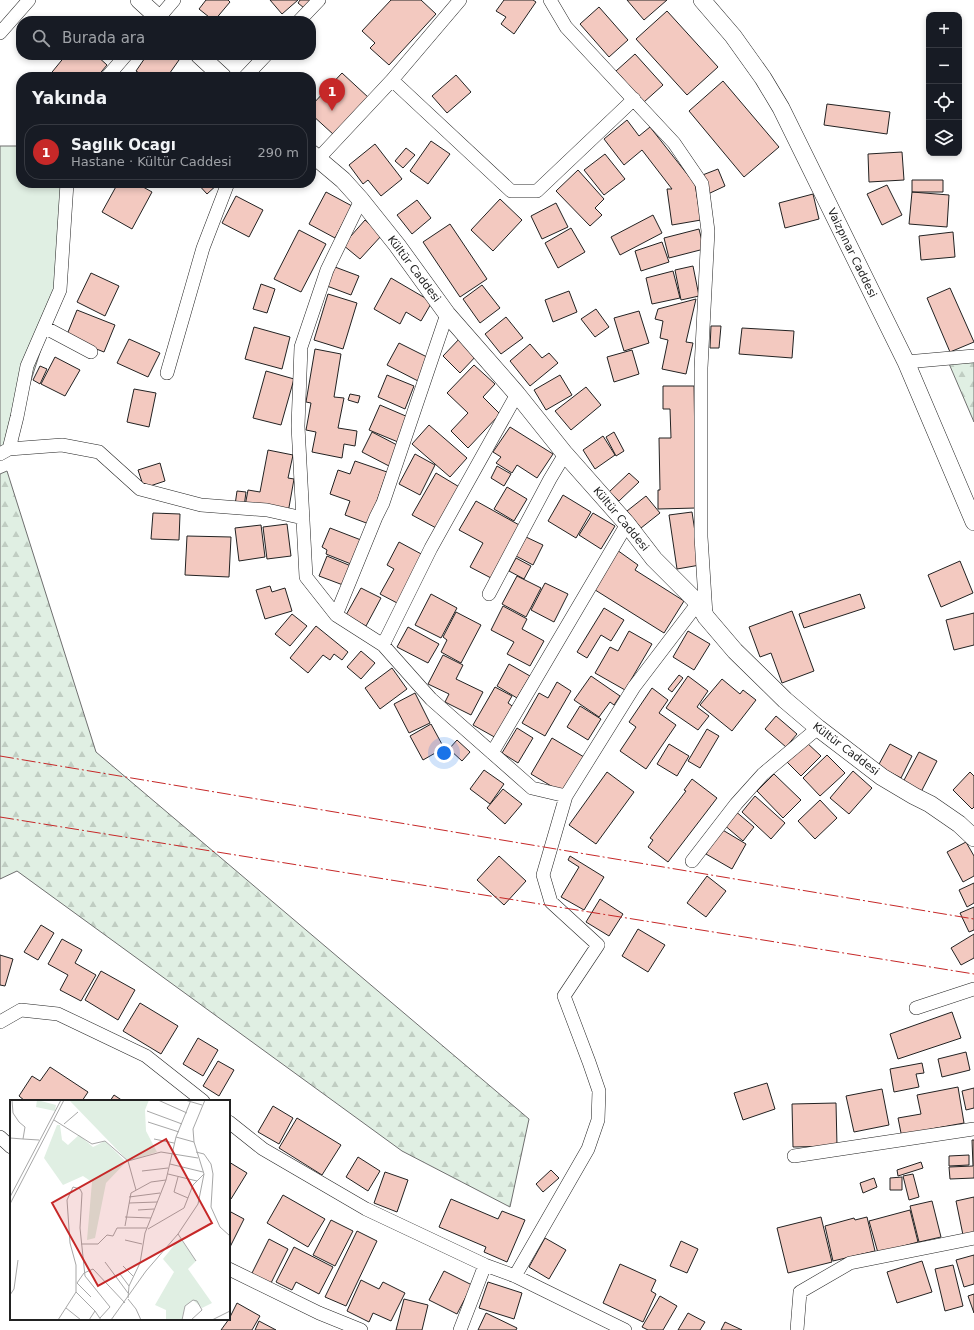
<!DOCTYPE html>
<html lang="tr">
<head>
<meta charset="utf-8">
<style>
  :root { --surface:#171b24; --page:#242831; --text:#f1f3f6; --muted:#9ea1a6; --line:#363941; --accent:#c62828 }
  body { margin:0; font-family:"DejaVu Sans",sans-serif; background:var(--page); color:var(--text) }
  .controls { position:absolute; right:12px; top:12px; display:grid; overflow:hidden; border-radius:8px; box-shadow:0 2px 6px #0003 }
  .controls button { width:36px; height:36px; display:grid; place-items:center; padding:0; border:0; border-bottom:1px solid var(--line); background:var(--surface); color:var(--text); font:20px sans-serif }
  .you { position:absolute; left:444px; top:753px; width:14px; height:14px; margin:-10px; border:3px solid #fff; border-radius:50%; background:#1a73e8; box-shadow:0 0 0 6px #1a73e833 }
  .badge { display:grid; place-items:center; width:26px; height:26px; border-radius:50%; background:var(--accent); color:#fff; font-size:13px; font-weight:700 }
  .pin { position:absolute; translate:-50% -33px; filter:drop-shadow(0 1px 2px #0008) }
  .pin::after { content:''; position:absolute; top:21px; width:14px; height:12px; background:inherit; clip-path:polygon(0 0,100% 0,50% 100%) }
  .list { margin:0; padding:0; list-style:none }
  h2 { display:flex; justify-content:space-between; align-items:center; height:52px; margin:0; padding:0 16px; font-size:17px }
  h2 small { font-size:13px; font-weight:400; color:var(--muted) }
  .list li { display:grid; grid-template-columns:26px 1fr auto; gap:12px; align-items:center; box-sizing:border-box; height:56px; margin:0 8px 8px; padding:0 8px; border:1px solid var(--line); border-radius:16px }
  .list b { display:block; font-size:15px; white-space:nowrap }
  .list p { margin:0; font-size:13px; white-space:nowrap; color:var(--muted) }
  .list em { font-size:13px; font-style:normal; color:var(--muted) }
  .icon { flex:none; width:22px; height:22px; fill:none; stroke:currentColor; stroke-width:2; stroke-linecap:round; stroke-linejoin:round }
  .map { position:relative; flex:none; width:974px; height:1330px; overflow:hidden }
  .search { position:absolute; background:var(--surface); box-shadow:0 2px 6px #0003; left:16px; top:16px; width:300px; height:44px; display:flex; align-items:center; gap:10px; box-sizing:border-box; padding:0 14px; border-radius:16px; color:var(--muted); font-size:15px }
  .panel { position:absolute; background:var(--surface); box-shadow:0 2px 6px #0003; left:16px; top:72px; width:300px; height:116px; border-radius:16px }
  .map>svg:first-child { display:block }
</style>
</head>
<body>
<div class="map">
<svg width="974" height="1330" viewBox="0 0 974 1330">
  <defs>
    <pattern id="forest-firs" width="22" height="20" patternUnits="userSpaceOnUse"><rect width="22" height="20" fill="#e0efe3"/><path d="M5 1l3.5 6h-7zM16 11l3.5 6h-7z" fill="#c0cdc2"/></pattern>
  </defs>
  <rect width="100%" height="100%" fill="#fff"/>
  <path fill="#e0efe3" stroke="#6f6f6f" d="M 0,146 L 21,146 L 21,183 L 67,183 L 60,290 L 9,449 L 0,452 Z"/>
  <path fill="url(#forest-firs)" stroke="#6f6f6f" d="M 974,356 L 974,422 L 947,359 Z
    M 7,471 L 96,752 L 529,1119 L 510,1207 L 402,1151 L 17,871 L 0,879 L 0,474 Z"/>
  <path fill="#f3c9c0" stroke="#222" d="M 206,0 L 228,0 L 230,2 L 214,21 L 199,9 Z
    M 270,0 L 298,0 L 282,14 Z
    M 300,0 L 311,0 L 304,8 L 298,3 Z
    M 391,0 L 421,0 L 436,14 L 389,65 L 370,48 L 375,43 L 362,31 Z
    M 504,0 L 533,0 L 536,2 L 514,34 L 501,24 L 506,17 L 496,11 Z
    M 627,0 L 667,0 L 644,20 Z
    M 599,7 L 628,40 L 609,57 L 580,24 Z
    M 667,11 L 718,67 L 687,95 L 636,39 Z
    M 635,54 L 663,85 L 644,102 L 616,71 Z
    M 66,55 L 96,55 L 107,65 L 97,77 L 48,77 Z
    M 147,55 L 172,55 L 179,60 L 167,77 L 145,77 L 136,71 Z
    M 342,73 L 369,98 L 334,135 L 311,114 L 311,106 Z
    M 456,75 L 471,92 L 447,113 L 432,96 Z
    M 723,81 L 779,147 L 744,177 L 689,111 Z
    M 827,104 L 890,112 L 887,134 L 824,125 Z
    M 627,120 L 639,136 L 650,127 L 695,184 L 701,220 L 672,225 L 667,189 L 672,189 L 642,150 L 624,165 L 604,139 Z
    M 431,141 L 450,154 L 428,184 L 410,171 Z
    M 375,144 L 402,179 L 381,196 L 368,180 L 363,184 L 349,165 Z
    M 406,148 L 415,155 L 403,168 L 395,161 Z
    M 902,152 L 904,180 L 869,182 L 868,154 Z
    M 605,154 L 625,179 L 604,195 L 584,170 Z
    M 718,169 L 725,186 L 708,194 L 700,176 Z
    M 578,170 L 604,199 L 595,208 L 602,215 L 590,226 L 556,191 Z
    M 912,180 L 943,180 L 943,192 L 912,192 Z
    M 118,183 L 136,183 L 152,192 L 132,229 L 102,212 Z
    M 197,183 L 219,183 L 207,194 Z
    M 887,185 L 902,215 L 882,225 L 867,194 Z
    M 326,192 L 352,206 L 335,238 L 309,224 Z
    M 912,192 L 949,195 L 947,227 L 909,224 Z
    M 813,194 L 819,219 L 785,228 L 779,203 Z
    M 236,196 L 263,210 L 249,237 L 222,223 Z
    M 500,199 L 522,220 L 493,251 L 471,230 Z
    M 417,200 L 431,218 L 412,234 L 397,215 Z
    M 556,203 L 568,227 L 542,239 L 531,216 Z
    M 653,215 L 662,233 L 620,255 L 611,237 Z
    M 365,220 L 382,235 L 360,259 L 343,245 Z
    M 450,224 L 487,279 L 460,297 L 423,242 Z
    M 571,228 L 585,252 L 558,268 L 545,243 Z
    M 699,229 L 704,249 L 669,258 L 664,238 Z
    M 299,230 L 326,244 L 301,292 L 274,279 Z
    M 953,232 L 955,257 L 921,260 L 919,236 Z
    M 662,242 L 669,262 L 641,271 L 635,251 Z
    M 693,266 L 699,296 L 681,300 L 675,270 Z
    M 335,267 L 359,276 L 351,295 L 327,286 Z
    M 673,271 L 680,298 L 652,304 L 646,278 Z
    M 91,273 L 119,286 L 105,316 L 77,302 Z
    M 391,278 L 432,302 L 421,321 L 406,312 L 400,324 L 374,309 Z
    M 261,284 L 275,289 L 267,313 L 253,309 Z
    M 482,285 L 500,308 L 480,323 L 463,299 Z
    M 950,288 L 974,342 L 950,352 L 927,298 Z
    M 569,291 L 577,312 L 553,322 L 545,300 Z
    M 328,294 L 357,303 L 343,349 L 314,340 Z
    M 696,299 L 686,342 L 693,343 L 686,374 L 662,369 L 668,340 L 660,338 L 663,321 L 655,319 L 658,309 Z
    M 596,309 L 609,327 L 595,337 L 581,319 Z
    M 77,310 L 115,325 L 104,352 L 66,337 Z
    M 639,311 L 649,343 L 624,351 L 614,318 Z
    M 506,317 L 523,338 L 501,354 L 485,334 Z
    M 711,326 L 721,326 L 719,348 L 710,348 Z
    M 254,327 L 290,337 L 282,369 L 245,359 Z
    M 742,328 L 794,331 L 792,358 L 739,354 Z
    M 461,337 L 478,354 L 460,373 L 443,356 Z
    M 129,339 L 160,353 L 148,377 L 117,363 Z
    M 399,343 L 429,358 L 418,381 L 387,365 Z
    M 530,344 L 542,358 L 549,353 L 558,363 L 530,386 L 510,361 Z
    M 315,349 L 341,354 L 334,397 L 344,398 L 338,428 L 357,431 L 355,446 L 344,444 L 342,458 L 312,452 L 316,432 L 306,430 L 311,403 L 306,402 Z
    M 632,350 L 639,374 L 614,382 L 607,357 Z
    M 55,357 L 80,370 L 65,396 L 41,384 Z
    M 474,365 L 495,384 L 483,397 L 500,414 L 468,448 L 451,431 L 468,413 L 447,393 Z
    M 40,366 L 47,369 L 40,384 L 33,380 Z
    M 266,371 L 294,379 L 281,425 L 253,418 Z
    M 387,375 L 414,386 L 405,409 L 378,397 Z
    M 560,375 L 572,395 L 546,410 L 534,390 Z
    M 663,386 L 694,386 L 696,508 L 658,509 L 658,490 L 660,490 L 659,438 L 671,438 L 670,409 L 663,409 Z
    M 586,387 L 601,405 L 571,430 L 555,411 Z
    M 134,389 L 156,393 L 149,427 L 127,422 Z
    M 350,394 L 360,396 L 358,403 L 348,400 Z
    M 380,405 L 408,417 L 398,442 L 369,430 Z
    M 429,425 L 467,458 L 450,477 L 412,444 Z
    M 510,427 L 553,454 L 537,478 L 517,465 L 512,473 L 496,463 L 501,457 L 493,452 Z
    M 372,432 L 399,446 L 389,466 L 362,452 Z
    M 614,432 L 624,451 L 616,456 L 606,437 Z
    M 603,436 L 615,455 L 595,469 L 583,450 Z
    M 268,450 L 293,455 L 288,478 L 294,479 L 288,513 L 245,506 L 248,490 L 260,492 Z
    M 415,454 L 435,465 L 420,495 L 399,484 Z
    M 355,461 L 387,472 L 369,524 L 345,515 L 350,501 L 330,494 L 338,470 L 350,474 Z
    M 160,463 L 165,481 L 144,488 L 138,470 Z
    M 497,466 L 511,474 L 504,486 L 491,478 Z
    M 436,473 L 461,488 L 438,529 L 412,515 Z
    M 629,473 L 639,482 L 619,501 L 609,492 Z
    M 507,487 L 527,499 L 514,521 L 494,509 Z
    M 237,491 L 246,492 L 244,507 L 235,505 Z
    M 563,495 L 591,512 L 576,538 L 548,521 Z
    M 646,496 L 660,513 L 641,528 L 627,511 Z
    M 476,501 L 521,526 L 491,578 L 470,567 L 483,543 L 459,530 Z
    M 692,512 L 700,565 L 677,569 L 669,515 Z
    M 153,513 L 180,514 L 179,540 L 151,539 Z
    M 593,513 L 615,526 L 601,549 L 579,535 Z
    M 287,524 L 291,556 L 267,559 L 263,527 Z
    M 261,525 L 265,557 L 239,561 L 235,528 Z
    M 330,528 L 361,540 L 351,564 L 326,554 L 327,550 L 322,547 Z
    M 187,536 L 231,537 L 229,577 L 185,575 Z
    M 526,537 L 543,545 L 533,565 L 516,556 Z
    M 399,542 L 425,556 L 399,604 L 380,594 L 394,569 L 387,565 Z
    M 617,550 L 638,565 L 635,570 L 684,601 L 664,633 L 592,588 Z
    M 327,556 L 351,566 L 343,585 L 319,576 Z
    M 516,558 L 531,566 L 524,579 L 509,571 Z
    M 960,561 L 973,593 L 941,607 L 928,575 Z
    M 517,576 L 541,588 L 526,617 L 502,604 Z
    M 545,583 L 568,594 L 554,622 L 531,610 Z
    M 270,586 L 272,592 L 285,588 L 292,611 L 265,619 L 256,590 Z
    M 361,588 L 381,598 L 366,626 L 346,615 Z
    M 431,594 L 457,608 L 441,638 L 415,625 Z
    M 860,594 L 865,608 L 804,628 L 799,614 Z
    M 503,606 L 527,619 L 522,629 L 544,641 L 530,666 L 507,654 L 514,642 L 491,630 Z
    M 604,608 L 624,620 L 611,641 L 601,635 L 587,658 L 577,652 Z
    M 792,611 L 814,671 L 782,683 L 771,653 L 760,657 L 749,627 Z
    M 456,612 L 481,625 L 461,663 L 441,652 L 447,640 L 443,637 Z
    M 974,613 L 974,645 L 954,650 L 946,620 Z
    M 292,614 L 307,626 L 290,646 L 275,634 Z
    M 316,626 L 348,652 L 342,660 L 334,654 L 330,660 L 323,655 L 308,673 L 290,658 Z
    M 408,627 L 439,644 L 428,663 L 397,647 Z
    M 629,631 L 652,644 L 625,690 L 595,673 L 610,647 L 618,651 Z
    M 688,631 L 710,644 L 694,670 L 673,657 Z
    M 361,651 L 375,663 L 361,679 L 347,667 Z
    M 443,655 L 463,665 L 456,679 L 483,692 L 471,715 L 445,702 L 449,694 L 428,684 Z
    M 509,664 L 530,676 L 517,698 L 497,686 Z
    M 392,668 L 407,689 L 380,709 L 365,688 Z
    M 679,675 L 683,678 L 672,692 L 668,689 Z
    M 591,676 L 620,696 L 614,705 L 610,702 L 599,717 L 574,700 Z
    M 688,676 L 708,691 L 697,707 L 709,716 L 698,730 L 666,708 Z
    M 722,679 L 740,694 L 743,690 L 756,700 L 732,731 L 700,705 Z
    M 557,682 L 571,691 L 545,736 L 522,723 L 539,693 L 548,698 Z
    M 495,687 L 512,696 L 508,703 L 515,708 L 498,739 L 473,725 Z
    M 652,688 L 668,700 L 659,713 L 676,725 L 646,769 L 620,751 L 636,727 L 629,722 Z
    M 415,693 L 430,723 L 409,733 L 394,704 Z
    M 580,706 L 601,719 L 588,740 L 567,727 Z
    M 776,716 L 797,734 L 786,747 L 765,729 Z
    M 431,724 L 444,748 L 423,760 L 410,736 Z
    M 517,728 L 533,738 L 518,763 L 502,753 Z
    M 707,729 L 719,736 L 700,768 L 688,761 Z
    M 552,738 L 584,757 L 563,793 L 531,774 Z
    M 457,740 L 470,752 L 462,761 L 449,749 Z
    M 806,742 L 821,756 L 801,776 L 787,762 Z
    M 669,744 L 689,756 L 677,776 L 657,764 Z
    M 890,744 L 912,756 L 901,778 L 878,766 Z
    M 919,752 L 937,761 L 921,792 L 903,782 Z
    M 827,755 L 845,773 L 820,796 L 803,778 Z
    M 484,770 L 504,784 L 490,804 L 470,789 Z
    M 853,771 L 872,788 L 849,814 L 830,798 Z
    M 607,772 L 634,792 L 596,844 L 569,825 Z
    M 970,772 L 974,776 L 974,807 L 972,809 L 953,790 Z
    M 774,774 L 801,800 L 783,818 L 757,791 Z
    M 692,779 L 717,798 L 668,862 L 648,847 L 653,840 L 650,838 L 686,791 L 684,790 Z
    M 503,789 L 522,804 L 505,824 L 487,808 Z
    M 755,796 L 785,823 L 771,839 L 742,812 Z
    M 820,800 L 837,818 L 815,839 L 798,821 Z
    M 734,810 L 754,827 L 743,841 L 723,824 Z
    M 721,829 L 746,844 L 732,869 L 706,854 Z
    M 966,842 L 974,856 L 974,876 L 963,882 L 947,852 Z
    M 499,856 L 526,881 L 504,905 L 477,880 Z
    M 570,856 L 604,877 L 584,910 L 561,897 L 579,867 L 568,860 Z
    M 707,876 L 726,891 L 706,917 L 687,903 Z
    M 974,883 L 974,903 L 967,907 L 959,890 Z
    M 600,899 L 623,914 L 609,936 L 586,922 Z
    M 974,907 L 974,930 L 969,932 L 960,913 Z
    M 41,925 L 54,933 L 38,960 L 24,952 Z
    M 638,929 L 665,945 L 648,972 L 622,956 Z
    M 974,934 L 974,958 L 961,965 L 951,948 Z
    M 62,939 L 82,950 L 75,963 L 96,975 L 81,1001 L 60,990 L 68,975 L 48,964 Z
    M 0,955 L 13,959 L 5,986 L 0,985 Z
    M 101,971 L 135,990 L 118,1020 L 85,1000 Z
    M 140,1003 L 178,1026 L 161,1054 L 123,1031 Z
    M 952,1012 L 961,1038 L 898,1059 L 890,1034 Z
    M 198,1038 L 218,1050 L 203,1076 L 183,1064 Z
    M 966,1052 L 970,1070 L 942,1077 L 938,1059 Z
    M 218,1061 L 234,1070 L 219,1096 L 203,1086 Z
    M 922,1063 L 924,1073 L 916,1074 L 919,1087 L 894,1092 L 890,1069 Z
    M 50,1067 L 88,1092 L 82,1101 L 25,1101 L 19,1096 L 32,1076 L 40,1081 Z
    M 767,1083 L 775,1109 L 743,1120 L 734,1093 Z
    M 958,1087 L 964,1123 L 931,1129 L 902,1138 L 898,1118 L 921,1114 L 917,1095 Z
    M 974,1088 L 974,1108 L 966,1110 L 962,1091 Z
    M 882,1089 L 889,1125 L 854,1132 L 846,1096 Z
    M 114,1095 L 123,1101 L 110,1101 Z
    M 836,1103 L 837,1146 L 793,1147 L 792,1104 Z
    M 273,1106 L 293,1118 L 279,1144 L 258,1132 Z
    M 297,1118 L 341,1145 L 322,1175 L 279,1148 Z
    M 972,1140 L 974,1140 L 974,1178 L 950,1179 L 949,1167 L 973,1166 Z
    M 969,1155 L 969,1165 L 949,1166 L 949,1156 Z
    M 358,1157 L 380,1171 L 368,1191 L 346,1177 Z
    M 229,1162 L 247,1173 L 231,1199 L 229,1198 Z
    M 921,1162 L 923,1168 L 898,1176 L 897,1170 Z
    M 551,1170 L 559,1178 L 543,1192 L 536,1184 Z
    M 385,1172 L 408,1180 L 397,1212 L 374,1203 Z
    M 913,1174 L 919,1197 L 909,1200 L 903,1176 Z
    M 902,1177 L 902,1190 L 890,1190 L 890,1178 Z
    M 874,1178 L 877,1187 L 863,1193 L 860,1183 Z
    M 283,1195 L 325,1219 L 308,1247 L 267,1223 Z
    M 974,1197 L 974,1233 L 963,1235 L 956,1201 Z
    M 451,1199 L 498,1219 L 502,1211 L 525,1220 L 507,1262 L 484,1252 L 486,1247 L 439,1227 Z
    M 932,1201 L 941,1237 L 919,1242 L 910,1206 Z
    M 910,1210 L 918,1242 L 878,1253 L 869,1221 Z
    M 229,1211 L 244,1219 L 229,1249 Z
    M 821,1217 L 832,1262 L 788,1273 L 777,1228 Z
    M 867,1217 L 875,1251 L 833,1261 L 825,1226 L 854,1218 L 855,1220 Z
    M 331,1220 L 353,1231 L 335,1266 L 313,1255 Z
    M 357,1231 L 377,1241 L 346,1306 L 325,1297 Z
    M 545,1238 L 566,1250 L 549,1279 L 529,1267 Z
    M 269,1239 L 288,1249 L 270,1285 L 251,1275 Z
    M 681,1241 L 698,1249 L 687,1273 L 670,1266 Z
    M 294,1247 L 333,1267 L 319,1294 L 296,1282 L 292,1290 L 276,1282 Z
    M 974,1255 L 974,1284 L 964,1287 L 956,1260 Z
    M 922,1261 L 932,1292 L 897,1303 L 887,1272 Z
    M 620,1264 L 656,1280 L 651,1291 L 656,1294 L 643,1322 L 603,1303 Z
    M 953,1265 L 963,1306 L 945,1311 L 935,1269 Z
    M 444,1271 L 472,1285 L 457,1314 L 429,1300 Z
    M 361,1280 L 379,1289 L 383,1282 L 405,1293 L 391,1321 L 373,1313 L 369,1322 L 347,1311 Z
    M 488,1282 L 522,1293 L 514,1319 L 479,1308 Z
    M 974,1294 L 974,1313 L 968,1296 Z
    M 660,1296 L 677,1306 L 663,1330 L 648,1330 L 642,1327 Z
    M 404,1299 L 428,1305 L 422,1330 L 396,1330 Z
    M 237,1303 L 260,1316 L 252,1330 L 221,1330 L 229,1319 Z
    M 486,1313 L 517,1328 L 516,1330 L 478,1330 Z
    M 688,1313 L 705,1322 L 700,1330 L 678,1330 Z
    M 259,1321 L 276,1330 L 255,1330 Z
    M 725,1322 L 742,1330 L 721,1330 Z"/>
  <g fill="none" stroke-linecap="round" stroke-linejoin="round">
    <g stroke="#222" stroke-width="14">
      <path id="minor" d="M 550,0 L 566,27 L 674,143 L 702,184 L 708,231 L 701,368 L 701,537 L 706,615
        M 156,21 L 174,0
        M 299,21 L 319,0
        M 0,33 L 29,0
        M 107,77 L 126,55
        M 245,77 L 266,55
        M 392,80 L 511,191 L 537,191 L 634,99
        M 318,159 L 392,80 L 460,0
        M 361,200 L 327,270 L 301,347 L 298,426 L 306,577 L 336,615 L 383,645 L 431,699 L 532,788 L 566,796
        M 44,327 L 91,352
        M 906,362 L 974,356
        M 167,373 L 203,248 L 228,183
        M 9,449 L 62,445 L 99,452 L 140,489 L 201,505 L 267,510 L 303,518
        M 0,454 L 9,449 L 17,417 L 27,366 L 60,290 L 67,183
        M 489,594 L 550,479 L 565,454
        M 336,615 L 376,517 L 383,503 L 447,314
        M 383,645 L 431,548 L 517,394
        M 492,753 L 627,524
        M 692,861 L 736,804 L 763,774 L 818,728
        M 916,1008 L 974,989
        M 0,1022 L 21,1010 L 58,1014 L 146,1056 L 203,1101
        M 229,1122 L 263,1149 L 366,1209 L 485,1265 L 515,1276 L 625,1330
        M 0,1137 L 11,1147
        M 794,1156 L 974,1129
        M 229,1269 L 319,1313 L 361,1330
        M 515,1276 L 588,1149 L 598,1120 L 599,1091 L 589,1062 L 564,996 L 598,945 L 551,902 L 543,875 L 566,796 L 634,687 L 698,603
        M 460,1330 L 485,1265
        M 797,1330 L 800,1292 L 850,1263 L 974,1238"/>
    </g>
    <g stroke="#222" stroke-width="18">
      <path id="tertiary" d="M 139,0 L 162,21
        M 702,0 L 733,36 L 763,78 L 781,108 L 906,362 L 974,522
        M 199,55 L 223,77
        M 311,153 L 343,180 L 361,200 L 397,245 L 447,314 L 517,394 L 565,454 L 627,524 L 654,559 L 698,603 L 706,617 L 735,651 L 785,700 L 818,728 L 882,777 L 914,796 L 930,804 L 959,824 L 974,838"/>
    </g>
    <use href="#minor" stroke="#fff" stroke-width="13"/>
    <use href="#tertiary" stroke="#fff" stroke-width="17"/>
    <path stroke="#c62828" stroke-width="1" stroke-dasharray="14 3 2 3" stroke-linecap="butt" d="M 0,756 L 974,919
      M 0,817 L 974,974"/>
  </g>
  <g text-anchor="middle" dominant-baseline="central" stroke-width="3" stroke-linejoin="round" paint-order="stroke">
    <g font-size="11" fill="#222" stroke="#fff">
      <text transform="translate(852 253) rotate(64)">Vaizpınar Caddesi</text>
      <text transform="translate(414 269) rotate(53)">Kültür Caddesi</text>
      <text transform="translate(621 519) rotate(50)">Kültür Caddesi</text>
      <text transform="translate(846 749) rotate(37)">Kültür Caddesi</text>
    </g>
  </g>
  <g transform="translate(10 1100)">
    <rect width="220" height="220" fill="#fff"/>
    <path d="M 139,0 L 135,10 L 136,31 L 147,52 L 118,61 L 60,1 Z" fill="#e0efe3"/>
    <path d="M 27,0 L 46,5 L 45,11 L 26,7 ZM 47,25 L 50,25 L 52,40 L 58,45 L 69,35 L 83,47 L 95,41 L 116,62 L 96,83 L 85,138 L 77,140 L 82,82 L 73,76 L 53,85 L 34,58 ZM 170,138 L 186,161 L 178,169 L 202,203 L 192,208 L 183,200 L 175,206 L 172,218 L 175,220 L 156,220 L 156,210 L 145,205 L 164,172 L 153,159 Z" fill="#e0efe3"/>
    <path fill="none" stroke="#a7a7a7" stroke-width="1" d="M 2,0 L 3,13 L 9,22 L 15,27 L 13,39 L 29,40M 148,0 L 177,13M 175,0 L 192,5M 137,11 L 172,24M 44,20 L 82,44 L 95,41 L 118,61 L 151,52 L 188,58M 138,22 L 169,32M 54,24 L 68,12M 166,37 L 184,42M 0,38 L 13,39M 144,39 L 164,43M 186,52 L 194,54 L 201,64 L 203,74 L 201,107 L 210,127 L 220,136M 118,61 L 126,90M 160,64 L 193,72M 132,71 L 158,68M 158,74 L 187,81M 168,77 L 164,92 L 178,98M 0,97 L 51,0M 119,97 L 150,93M 119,103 L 147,102M 0,104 L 54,0M 128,110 L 144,109M 115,117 L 141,118M 115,126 L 121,93 L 141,82 L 156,80M 138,129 L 174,108 L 183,85 L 194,74M 168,134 L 186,161M 115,140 L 132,144M 71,144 L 88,144 L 97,135 L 103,136 L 107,128 L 137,128M 95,162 L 118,193M 113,166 L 123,176M 110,174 L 119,186M 0,195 L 4,189 L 8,160M 81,197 L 67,183 L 74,173 L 83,169 L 115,203M 118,198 L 119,186 L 130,163 L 135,133 L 156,80 L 166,37 L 181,0M 118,199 L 126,209 L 131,220M 56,208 L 71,220M 85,211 L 66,192 L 66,165 L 60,143 L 57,100 L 63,87 L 70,89 L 72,93 L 70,128 L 75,176 L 100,207 L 90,218M 48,220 L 66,192M 79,220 L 85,211 L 91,220M 101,220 L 136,171 L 168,134 L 188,104 L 194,74 L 184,42 L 183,29 L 195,0M 172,220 L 175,206 L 183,200 L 187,201 L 192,210 L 181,220M 202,220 L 220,211"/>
    <path fill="#c62828" fill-opacity="0.15" stroke="#c62828" stroke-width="2" d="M 156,39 L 202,123 L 88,186 L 42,103 Z"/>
    <rect width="220" height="220" fill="none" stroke="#222" stroke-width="2"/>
  </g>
</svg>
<div class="controls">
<button>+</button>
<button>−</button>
<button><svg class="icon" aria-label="locate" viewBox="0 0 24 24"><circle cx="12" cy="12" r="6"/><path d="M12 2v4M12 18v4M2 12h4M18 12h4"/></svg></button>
<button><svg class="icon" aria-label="layers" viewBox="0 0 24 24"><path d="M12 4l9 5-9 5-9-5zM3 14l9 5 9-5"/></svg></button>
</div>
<div class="you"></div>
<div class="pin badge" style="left:332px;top:111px">1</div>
<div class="search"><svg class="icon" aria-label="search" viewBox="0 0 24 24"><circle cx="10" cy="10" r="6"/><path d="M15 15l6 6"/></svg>Burada ara</div>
<section class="panel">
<h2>Yakında<small></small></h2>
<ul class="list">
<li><span class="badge">1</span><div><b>Saglık Ocagı</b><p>Hastane · Kültür Caddesi</p></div><em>290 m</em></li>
</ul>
</section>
</div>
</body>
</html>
